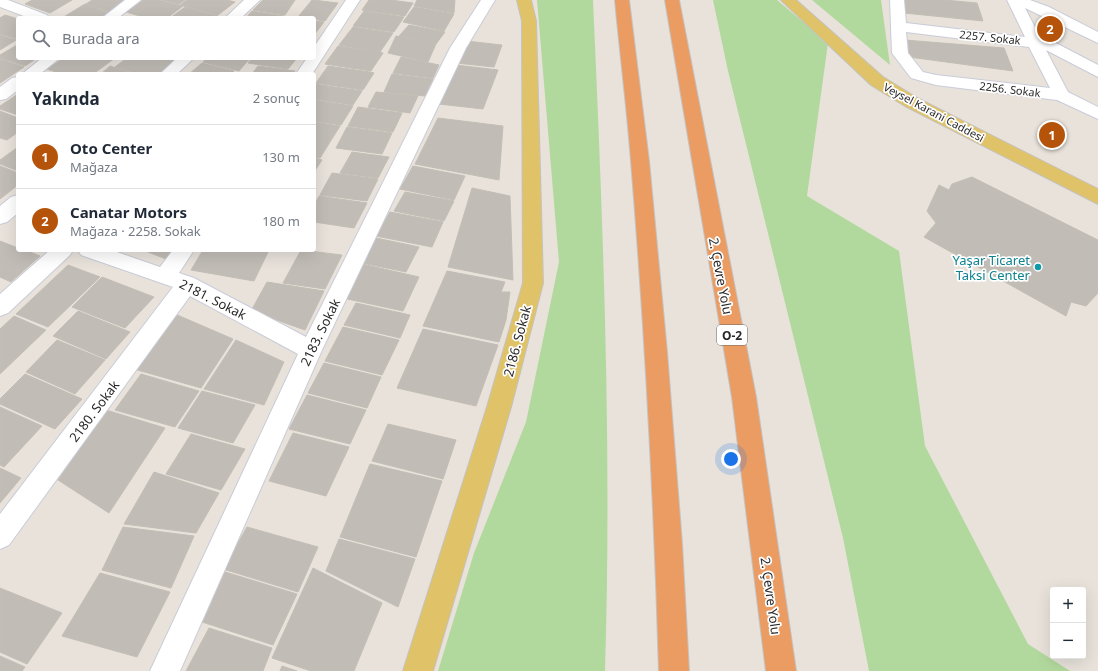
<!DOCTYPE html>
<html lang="tr">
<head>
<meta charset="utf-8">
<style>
  :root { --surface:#fff; --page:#f2f2f3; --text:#1f2937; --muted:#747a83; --line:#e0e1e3; --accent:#b45309 }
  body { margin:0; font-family:"Noto Sans",sans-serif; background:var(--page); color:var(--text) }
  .controls { position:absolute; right:12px; bottom:12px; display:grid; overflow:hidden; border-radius:4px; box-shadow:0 4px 16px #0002 }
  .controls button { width:36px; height:36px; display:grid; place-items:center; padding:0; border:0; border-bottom:1px solid var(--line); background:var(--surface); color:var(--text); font:20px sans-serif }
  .you { position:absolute; left:731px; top:459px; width:14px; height:14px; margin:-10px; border:3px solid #fff; border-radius:50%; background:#1a73e8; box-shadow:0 0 0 6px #1a73e833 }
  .badge { display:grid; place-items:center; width:26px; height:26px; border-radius:50%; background:var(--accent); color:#fff; font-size:13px; font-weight:700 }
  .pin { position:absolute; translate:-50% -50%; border:2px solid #fff; box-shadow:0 1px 4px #0006 }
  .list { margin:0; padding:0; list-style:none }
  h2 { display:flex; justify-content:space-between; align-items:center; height:52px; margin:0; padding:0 16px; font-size:17px }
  h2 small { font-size:13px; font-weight:400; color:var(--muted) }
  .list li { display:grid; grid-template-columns:26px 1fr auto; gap:12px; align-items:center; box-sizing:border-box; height:64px; padding:0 16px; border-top:1px solid var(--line) }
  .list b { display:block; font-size:15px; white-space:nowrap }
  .list p { margin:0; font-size:13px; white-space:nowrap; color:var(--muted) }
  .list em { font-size:13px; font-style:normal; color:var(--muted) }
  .icon { flex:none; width:22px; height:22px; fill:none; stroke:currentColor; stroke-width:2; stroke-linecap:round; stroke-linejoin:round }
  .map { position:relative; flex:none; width:1098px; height:671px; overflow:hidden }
  .search { position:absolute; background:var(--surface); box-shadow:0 4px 16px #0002; left:16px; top:16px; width:300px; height:44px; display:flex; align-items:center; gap:10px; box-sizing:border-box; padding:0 14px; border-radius:4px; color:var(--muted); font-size:15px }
  .panel { position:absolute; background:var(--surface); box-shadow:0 4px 16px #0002; left:16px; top:72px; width:300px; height:180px; border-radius:4px }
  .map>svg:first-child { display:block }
</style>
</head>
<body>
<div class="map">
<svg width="1098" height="671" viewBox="0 0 1098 671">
  <rect width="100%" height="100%" fill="#e8e2db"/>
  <path fill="#b2d99d" d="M 537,0 L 593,0 C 603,223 612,447 605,671 L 438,671 L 474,553 L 526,422 L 559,262 Z
    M 713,0 L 777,0 L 828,43 L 807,196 L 899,251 L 925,446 L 1028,644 L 1070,671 L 869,671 L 843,538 L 728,71 Z
    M 812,0 L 881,0 L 890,65 Z"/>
  <path fill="#c1bdb6" stroke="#c3beb5" d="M 32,0 L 72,0 L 50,13 L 25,4 Z
    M 92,0 L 125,0 L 112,13 L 86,4 Z
    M 143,0 L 159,0 L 183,6 L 167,18 L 147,18 L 126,12 Z
    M 163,0 L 185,0 L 179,4 Z
    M 187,0 L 227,0 L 235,2 L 218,15 L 180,5 Z
    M 263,0 L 295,0 L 285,15 L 253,10 Z
    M 312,0 L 313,0 L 338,3 L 325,21 L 298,17 Z
    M 369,0 L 391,0 L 413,3 L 405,16 L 362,10 Z
    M 417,0 L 455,0 L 454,13 L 414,6 Z
    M 901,0 L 945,0 L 977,3 L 983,21 L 904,13 Z
    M 85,4 L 111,14 L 104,18 L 62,18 Z
    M 185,7 L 218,16 L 215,18 L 170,18 Z
    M 414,7 L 454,14 L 444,31 L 403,22 Z
    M 252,11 L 284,16 L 283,18 L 246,18 Z
    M 364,11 L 404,17 L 394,32 L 353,26 Z
    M 5,15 L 18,19 L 17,39 L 0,34 L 0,18 Z
    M 314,21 L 324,22 L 314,35 Z
    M 409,25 L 445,32 L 436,44 L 399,36 Z
    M 353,27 L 393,33 L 380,52 L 339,45 Z
    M 0,35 L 16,40 L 0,50 Z
    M 396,36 L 436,44 L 428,62 L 388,53 Z
    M 905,40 L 1004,48 L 1013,71 L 909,57 Z
    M 466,41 L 502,45 L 494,67 L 456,63 Z
    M 17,45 L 18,58 L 37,58 L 25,66 L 0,58 L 0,55 Z
    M 338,46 L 379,52 L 383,53 L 371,71 L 325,64 Z
    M 401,57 L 439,65 L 433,78 L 393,73 Z
    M 64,58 L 115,58 L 93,74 L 62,74 L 47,69 Z
    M 127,58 L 151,58 L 171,64 L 159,74 L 138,74 L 115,67 Z
    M 154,58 L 179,58 L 172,64 Z
    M 207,58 L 250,58 L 239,71 L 203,62 Z
    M 252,58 L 297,58 L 288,69 L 248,63 Z
    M 0,59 L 24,67 L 0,83 Z
    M 202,63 L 234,71 L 231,74 L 189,74 Z
    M 456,65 L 498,70 L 483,109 L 439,104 Z
    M 110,66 L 134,74 L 101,74 Z
    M 258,66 L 295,71 L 293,74 L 252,74 Z
    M 328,66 L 370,72 L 374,73 L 363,90 L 316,83 Z
    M 392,74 L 433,79 L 425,96 L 384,92 Z
    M 315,84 L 362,91 L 353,105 L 314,99 Z
    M 376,92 L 418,96 L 410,113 L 368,107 Z
    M 18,94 L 18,115 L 0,109 L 0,106 Z
    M 314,100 L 353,106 L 341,125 L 314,121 Z
    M 358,107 L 402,113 L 393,132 L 348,126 Z
    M 0,111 L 18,118 L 18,132 L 7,140 L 0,138 Z
    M 438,118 L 503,126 L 499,180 L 415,164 Z
    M 314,122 L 340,126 L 320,158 L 314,157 Z
    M 347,127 L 392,133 L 382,154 L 336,148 Z
    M 18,147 L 18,171 L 0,164 L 0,160 Z
    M 352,152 L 389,157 L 378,178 L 340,173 Z
    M 314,158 L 322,160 L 314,172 Z
    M 0,166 L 18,173 L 18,185 L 0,199 Z
    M 413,166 L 465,176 L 454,200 L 400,189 Z
    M 332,173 L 378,179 L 367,201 L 320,195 Z
    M 972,177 L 1098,240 L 1098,293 L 1086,306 L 1071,302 L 1066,316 L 924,237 L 936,223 L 927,211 L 939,185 L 949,190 L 952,184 Z
    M 472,188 L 510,196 L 513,280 L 448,267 Z
    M 405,192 L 454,201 L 444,221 L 394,211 Z
    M 319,196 L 367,203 L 354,228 L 314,222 L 314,206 Z
    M 390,212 L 443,222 L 432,247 L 376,236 Z
    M 376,238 L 419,247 L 406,272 L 362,263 Z
    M 0,241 L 18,248 L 18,250 L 25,250 L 40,256 L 11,282 L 0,277 Z
    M 143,250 L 172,250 L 166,259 Z
    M 203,250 L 269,250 L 254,281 L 191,270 Z
    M 301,250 L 342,255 L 325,289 L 283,283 Z
    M 362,264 L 419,277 L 403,311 L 343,298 Z
    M 68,265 L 100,277 L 48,327 L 16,314 Z
    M 447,271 L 505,282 L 501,292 L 510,292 L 506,320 L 499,342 L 423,326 Z
    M 102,277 L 154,297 L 125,328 L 72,307 Z
    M 267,282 L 324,291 L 305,330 L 251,311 Z
    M 356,303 L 410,315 L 400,338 L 344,325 Z
    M 78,311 L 130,332 L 106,359 L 53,336 Z
    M 175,314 L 233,339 L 201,388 L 134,369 Z
    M 14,316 L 46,330 L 0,374 L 0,329 Z
    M 343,327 L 399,340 L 382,375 L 325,361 Z
    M 423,329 L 498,345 L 476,406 L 397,388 Z
    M 57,340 L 105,360 L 75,394 L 26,372 Z
    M 236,340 L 284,362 L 264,405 L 204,389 Z
    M 324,363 L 381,377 L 367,408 L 308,393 Z
    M 25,374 L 82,399 L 55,429 L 0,404 L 0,399 Z
    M 141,374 L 199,391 L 175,427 L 115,410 Z
    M 202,391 L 255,405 L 233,443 L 178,428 Z
    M 307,395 L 366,410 L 350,444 L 289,429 Z
    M 0,407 L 42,426 L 4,467 L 0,465 Z
    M 106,410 L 165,428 L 109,513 L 58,480 Z
    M 388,424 L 456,440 L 443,479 L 372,461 Z
    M 293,433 L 349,447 L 326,496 L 269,481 Z
    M 191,434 L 245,449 L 221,490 L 166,474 Z
    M 370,464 L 442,481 L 416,557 L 340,537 Z
    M 0,468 L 21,478 L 0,503 Z
    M 154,472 L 219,493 L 196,533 L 124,524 Z
    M 123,527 L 194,536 L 171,588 L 102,570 Z
    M 247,527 L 318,547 L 298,592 L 223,569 Z
    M 339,539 L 415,559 L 398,607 L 326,571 Z
    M 313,568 L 382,603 L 354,671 L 311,671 L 272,658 Z
    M 222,571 L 297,594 L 273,645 L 196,620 Z
    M 100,573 L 170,592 L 137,657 L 62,636 Z
    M 0,588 L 62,613 L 27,664 L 0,652 Z
    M 209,628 L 272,648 L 263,671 L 186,671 Z
    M 0,656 L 25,667 L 22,671 L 0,671 Z
    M 282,666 L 297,671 L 280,671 Z"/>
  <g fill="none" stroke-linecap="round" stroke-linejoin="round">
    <g stroke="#c9ccd8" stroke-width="2">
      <path id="minor" d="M 0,0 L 8,0 L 47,15 L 49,18 L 29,18 L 0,7 Z
        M 125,0 L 141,0 L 118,18 L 102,18 Z
        M 244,0 L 260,0 L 241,18 L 225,18 Z
        M 346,0 L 360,0 L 312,74 L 296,74 L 307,58 L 314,58 L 314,47 Z
        M 481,0 L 495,0 L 466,48 L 322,350 L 180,671 L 150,671 L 298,354 L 190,296 L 9,545 L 0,549 L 0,514 L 173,287 L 81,255 L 78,250 L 111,250 L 160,267 L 173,250 L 194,250 L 179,273 L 194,278 L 306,337 L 450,48 Z
        M 890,0 L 904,0 L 906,23 L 1025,37 L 1007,0 L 1030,0 L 1049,7 L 1098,32 L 1098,43 L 1025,8 L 1041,39 L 1052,41 L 1098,65 L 1098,77 L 1046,50 L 1068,92 L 1098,107 L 1098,119 L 1057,100 L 936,85 L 911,78 L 892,53 ZM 906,32 L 1029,47 L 1050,88 L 936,75 L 923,72 L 908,53 Z
        M 42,58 L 60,58 L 40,74 L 22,74 Z
        M 177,58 L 194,58 L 177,74 L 160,74 Z
        M 18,77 L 18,90 L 6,99 L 0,100 L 0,87 L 12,78 Z
        M 18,195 L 18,213 L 7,222 L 0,224 L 0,206 L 11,197 Z
        M 50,250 L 73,250 L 70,255 L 8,313 L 0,316 L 0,294 Z"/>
    </g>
    <g stroke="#c3c3c3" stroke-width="2">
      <path id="major" d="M 517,0 L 531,0 L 536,21 L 543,283 L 511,407 L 433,671 L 403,671 L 487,407 L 523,283 L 522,21 Z
        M 781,0 L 796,0 L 883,77 L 917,98 L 1098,189 L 1098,204 L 905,106 L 871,85 Z"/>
    </g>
    <g stroke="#c3c3c3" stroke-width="2">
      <path id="highway" d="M 615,0 L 629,0 L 649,161 L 667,352 L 682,544 L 689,671 L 659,671 C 654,501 645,331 631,161 C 627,108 620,54 615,0 Z
        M 665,0 L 679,0 L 756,397 L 796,671 L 766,671 L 732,397 Z"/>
    </g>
    <use href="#minor" fill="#fff" fill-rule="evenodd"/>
    <use href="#major" fill="#e0c368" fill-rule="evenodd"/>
    <use href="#highway" fill="#eb9c63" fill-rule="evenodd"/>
  </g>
  <circle fill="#0f9aa8" stroke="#fff" stroke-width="1.5" cx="1038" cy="267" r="4"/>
  <g text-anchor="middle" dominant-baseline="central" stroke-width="3.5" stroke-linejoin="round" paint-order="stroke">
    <g font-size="11" fill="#282828" stroke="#fff">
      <text transform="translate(990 37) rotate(6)">2257. Sokak</text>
      <text transform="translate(1010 89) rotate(7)">2256. Sokak</text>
      <text transform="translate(934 112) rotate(28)">Veysel Karani Caddesi</text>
    </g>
    <rect fill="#fff" stroke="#686868" stroke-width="1" x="717" y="325" width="30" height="20" rx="3"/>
    <g font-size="12" font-weight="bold" fill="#282828">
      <text x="732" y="335">O-2</text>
    </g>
    <g font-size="13" fill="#0d838f" stroke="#fff" text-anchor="end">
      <text x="1030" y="260">Yaşar Ticaret<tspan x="1030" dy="15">Taksi Center</tspan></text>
    </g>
    <g font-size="13" fill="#282828" stroke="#fff">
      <text transform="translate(721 276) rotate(79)">2. Çevre Yolu</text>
      <text transform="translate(213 299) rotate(27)">2181. Sokak</text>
      <text transform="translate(320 332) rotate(-64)">2183. Sokak</text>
      <text transform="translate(517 341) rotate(-75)">2186. Sokak</text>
      <text transform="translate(94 411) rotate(-53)">2180. Sokak</text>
      <text transform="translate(771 596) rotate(82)">2. Çevre Yolu</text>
    </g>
  </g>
</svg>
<div class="controls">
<button>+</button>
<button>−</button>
</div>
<div class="you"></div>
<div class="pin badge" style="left:1052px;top:135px">1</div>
<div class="pin badge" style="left:1050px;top:29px">2</div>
<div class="search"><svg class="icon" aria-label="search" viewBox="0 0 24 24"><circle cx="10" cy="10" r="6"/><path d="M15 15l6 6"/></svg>Burada ara</div>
<section class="panel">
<h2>Yakında<small>2 sonuç</small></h2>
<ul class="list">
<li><span class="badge">1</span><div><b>Oto Center</b><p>Mağaza</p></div><em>130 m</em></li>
<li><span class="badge">2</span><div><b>Canatar Motors</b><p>Mağaza · 2258. Sokak</p></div><em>180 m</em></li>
</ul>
</section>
</div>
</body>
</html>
